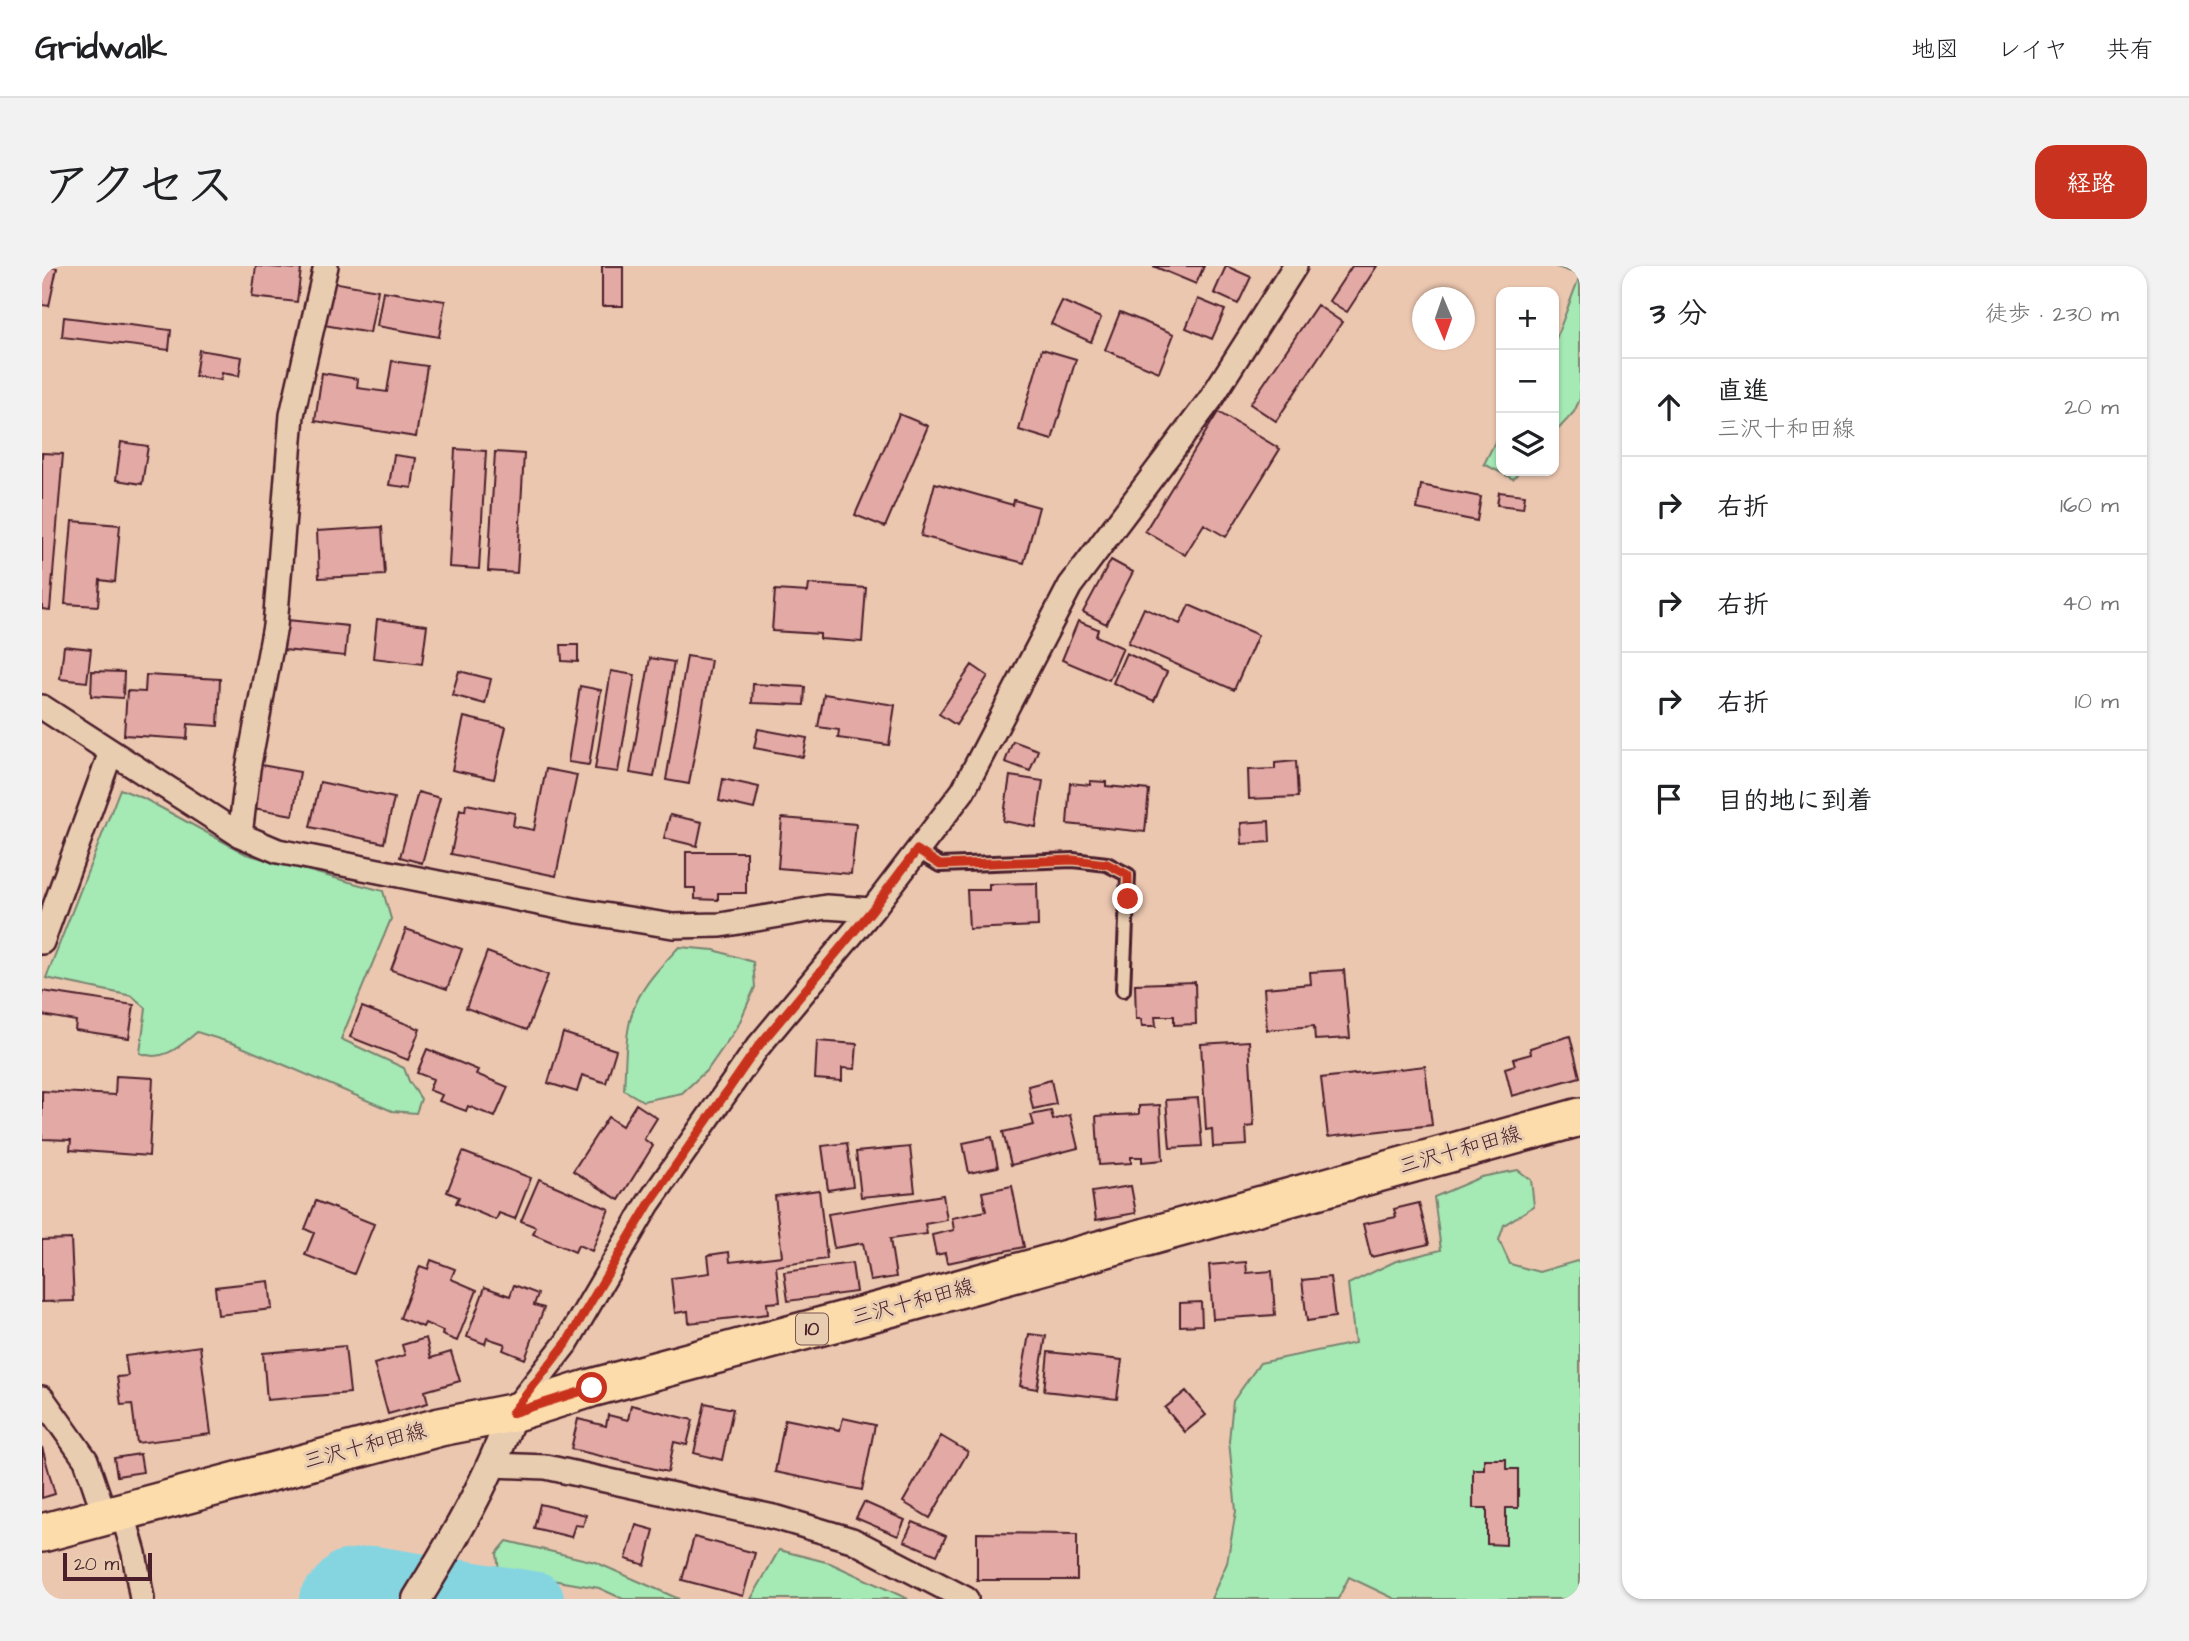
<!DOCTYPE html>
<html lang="ja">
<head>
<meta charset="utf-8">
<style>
  :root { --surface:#fff; --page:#f2f2f2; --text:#202124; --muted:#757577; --line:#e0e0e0; --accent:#c8321e }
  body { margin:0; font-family:"Architects Daughter","Klee One",sans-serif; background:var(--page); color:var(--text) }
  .controls { position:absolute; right:21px; top:21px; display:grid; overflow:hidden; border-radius:14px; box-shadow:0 2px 5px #0004 }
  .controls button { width:63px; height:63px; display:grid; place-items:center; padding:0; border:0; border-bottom:2px solid var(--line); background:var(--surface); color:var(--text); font:35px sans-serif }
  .compass { position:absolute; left:1370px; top:21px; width:63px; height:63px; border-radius:50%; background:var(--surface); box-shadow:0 2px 5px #0004; rotate:178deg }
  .scale { position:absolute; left:21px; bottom:18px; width:89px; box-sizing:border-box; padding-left:7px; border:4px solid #4a1f2b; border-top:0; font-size:19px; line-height:24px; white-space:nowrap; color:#4a1f2b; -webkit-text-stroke:5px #e9cdb0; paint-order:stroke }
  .stop { position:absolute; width:21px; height:21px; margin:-16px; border:5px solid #c8321e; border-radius:50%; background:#fff }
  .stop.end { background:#c8321e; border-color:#fff; box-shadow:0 2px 7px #0008 }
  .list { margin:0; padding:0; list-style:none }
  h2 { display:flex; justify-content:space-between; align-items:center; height:91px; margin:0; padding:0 28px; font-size:30px }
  h2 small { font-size:23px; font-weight:400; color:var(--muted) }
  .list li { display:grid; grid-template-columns:46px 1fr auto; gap:21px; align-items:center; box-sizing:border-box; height:98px; padding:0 28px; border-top:2px solid var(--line) }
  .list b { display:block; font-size:26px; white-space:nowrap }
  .list p { margin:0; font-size:23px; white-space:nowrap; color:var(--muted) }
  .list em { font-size:23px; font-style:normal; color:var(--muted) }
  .icon { flex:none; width:38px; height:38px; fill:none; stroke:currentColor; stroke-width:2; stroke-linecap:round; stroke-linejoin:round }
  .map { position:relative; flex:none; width:1538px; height:1333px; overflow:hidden; border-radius:21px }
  header { display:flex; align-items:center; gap:42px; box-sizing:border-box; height:98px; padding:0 35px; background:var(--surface); border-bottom:2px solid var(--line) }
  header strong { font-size:33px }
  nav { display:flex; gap:38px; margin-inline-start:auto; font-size:24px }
  .intro { display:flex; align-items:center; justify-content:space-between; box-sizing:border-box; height:168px; padding:0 42px }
  h1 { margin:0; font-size:49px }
  .button { padding:18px 32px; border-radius:21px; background:var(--accent); color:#fff; font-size:24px; font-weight:700 }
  main { display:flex; gap:42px; padding:0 42px }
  aside { flex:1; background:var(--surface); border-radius:21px; box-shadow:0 2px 5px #0004 }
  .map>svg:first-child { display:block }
</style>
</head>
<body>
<header>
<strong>Gridwalk</strong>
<nav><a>地図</a><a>レイヤ</a><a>共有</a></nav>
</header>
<div class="intro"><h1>アクセス</h1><a class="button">経路</a></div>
<main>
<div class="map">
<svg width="1538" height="1333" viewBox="0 0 1538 1333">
  <rect width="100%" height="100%" fill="#ecc7b0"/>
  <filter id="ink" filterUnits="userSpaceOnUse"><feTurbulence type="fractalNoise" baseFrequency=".0143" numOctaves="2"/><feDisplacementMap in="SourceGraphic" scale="14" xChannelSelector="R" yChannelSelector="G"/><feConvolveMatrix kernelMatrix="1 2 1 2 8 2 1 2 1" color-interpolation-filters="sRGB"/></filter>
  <g filter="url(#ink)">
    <path fill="#a5e9b4" stroke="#788470" stroke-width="2" d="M 1512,0 L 1538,0 L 1538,133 L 1532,146 L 1512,168 L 1512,78 L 1538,9 Z
      M 1459,164 L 1459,205 L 1478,205 L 1471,213 L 1442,198 Z
      M 78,523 L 101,532 L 204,588 L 341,625 L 349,653 L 299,773 L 362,802 L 367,815 L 379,833 L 374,847 L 350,845 L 193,778 L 155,766 C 138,780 121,797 98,787 L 104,742 L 90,730 L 4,712 Z
      M 637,681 L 672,684 L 711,696 L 713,721 L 696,760 L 666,803 L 640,827 L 601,835 L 582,824 C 584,797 582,763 594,737 C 603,716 622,697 637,681 Z
      M 1476,904 L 1489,914 L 1492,940 L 1462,959 L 1457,974 L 1468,998 L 1497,1006 L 1535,995 L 1538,997 L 1538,1333 L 1353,1333 L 1307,1311 L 1296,1333 L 1169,1333 L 1185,1297 L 1194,1245 L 1187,1175 L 1191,1135 L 1218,1097 L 1313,1077 L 1306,1018 L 1354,995 L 1399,984 L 1392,931 L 1439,911 Z
      M 465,1275 L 553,1296 L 637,1333 L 581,1333 L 557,1322 L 457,1305 L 455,1287 Z
      M 737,1284 L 788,1297 L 866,1333 L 709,1333 Z"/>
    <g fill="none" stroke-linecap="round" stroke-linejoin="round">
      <path stroke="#85d5e1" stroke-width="54" d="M 284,1333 L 304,1311 L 332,1307 L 495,1333"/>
    </g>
    <path fill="#e3a9a4" stroke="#4a1f2b" stroke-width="2" d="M 0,0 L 15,2 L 7,40 L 0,39 Z
      M 214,0 L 259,3 L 255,36 L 210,31 Z
      M 560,0 L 581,0 L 581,40 L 560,40 Z
      M 1111,0 L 1162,0 L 1154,18 Z
      M 1184,0 L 1209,11 L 1196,38 L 1172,27 Z
      M 1310,0 L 1335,0 L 1305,46 L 1287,35 Z
      M 290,16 L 336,24 L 328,67 L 282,59 Z
      M 341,25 L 403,35 L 397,71 L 335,60 Z
      M 1156,33 L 1183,44 L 1170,73 L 1144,62 Z
      M 1020,35 L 1059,52 L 1049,76 L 1009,58 Z
      M 1275,39 L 1300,56 L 1234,155 L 1208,138 Z
      M 1078,46 L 1132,68 L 1117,106 L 1063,84 Z
      M 22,51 L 129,64 L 127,84 L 20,71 Z
      M 1000,83 L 1034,93 L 1010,174 L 977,164 Z
      M 157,84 L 200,91 L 197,110 L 180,107 L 179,114 L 153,110 Z
      M 350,95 L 385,100 L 374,171 L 273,155 L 280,107 L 316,113 L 315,122 L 345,126 Z
      M 1176,146 L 1238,183 L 1184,271 L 1162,258 L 1143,289 L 1103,265 Z
      M 857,148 L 886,160 L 843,261 L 813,249 Z
      M 79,176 L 106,180 L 100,218 L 74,214 Z
      M 413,183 L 444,185 L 437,303 L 407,301 Z
      M 453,186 L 482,188 L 475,307 L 446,305 Z
      M 0,187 L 21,188 L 8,344 L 0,343 Z
      M 352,189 L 374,192 L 370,222 L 347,219 Z
      M 893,217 L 971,239 L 972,234 L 997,241 L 982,297 L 879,270 Z
      M 1379,219 L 1439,231 L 1435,255 L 1375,243 Z
      M 1457,226 L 1483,229 L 1481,242 L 1455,239 Z
      M 30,255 L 78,259 L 73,316 L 58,314 L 56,340 L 23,338 Z
      M 340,261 L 343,309 L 277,312 L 275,265 Z
      M 1069,294 L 1091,306 L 1064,358 L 1041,346 Z
      M 767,318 L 824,322 L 820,376 L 778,373 L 778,368 L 730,365 L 733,324 L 766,326 Z
      M 1147,339 L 1216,369 L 1192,424 L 1086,377 L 1102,342 L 1138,358 Z
      M 335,353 L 385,359 L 380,398 L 331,392 Z
      M 245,354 L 306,360 L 303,390 L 242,384 Z
      M 1036,355 L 1056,363 L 1054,370 L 1081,382 L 1067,414 L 1020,394 Z
      M 519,379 L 536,379 L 536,396 L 520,395 Z
      M 22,380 L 49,383 L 45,416 L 18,413 Z
      M 1084,387 L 1125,406 L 1112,435 L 1071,417 Z
      M 645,390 L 669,394 L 647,518 L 624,514 Z
      M 608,392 L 632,396 L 612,511 L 588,507 Z
      M 930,399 L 946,410 L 914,459 L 897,448 Z
      M 50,405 L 82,406 L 81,432 L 49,430 Z
      M 417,405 L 449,413 L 443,438 L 410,429 Z
      M 569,405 L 593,409 L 576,506 L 553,503 Z
      M 104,409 L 178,413 L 176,460 L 146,458 L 145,473 L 82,469 L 85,425 L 103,426 Z
      M 711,418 L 763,421 L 762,439 L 710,437 Z
      M 538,420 L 559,424 L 547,499 L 526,496 Z
      M 782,428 L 853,439 L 847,479 L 796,472 L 797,464 L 776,461 Z
      M 422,451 L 464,461 L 452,513 L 410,504 Z
      M 716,463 L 765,472 L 761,491 L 712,482 Z
      M 971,475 L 996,484 L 988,505 L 963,496 Z
      M 1254,495 L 1256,531 L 1207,533 L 1206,504 L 1233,503 L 1233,497 Z
      M 219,499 L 258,506 L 251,549 L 211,542 Z
      M 504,503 L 535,509 L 514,610 L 409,588 L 418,543 L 423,545 L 424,538 L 473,547 L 471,560 L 492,564 Z
      M 968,510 L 1001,515 L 994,561 L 961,555 Z
      M 681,513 L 717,521 L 712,543 L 677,535 Z
      M 1048,515 L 1064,516 L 1064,520 L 1107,524 L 1103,566 L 1025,558 L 1028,517 L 1048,519 Z
      M 278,516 L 352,532 L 342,577 L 268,561 Z
      M 376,526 L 398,532 L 380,597 L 358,591 Z
      M 628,549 L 660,556 L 655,580 L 622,572 Z
      M 740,552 L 814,558 L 809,608 L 736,602 Z
      M 1227,555 L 1228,576 L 1200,578 L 1199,557 Z
      M 644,586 L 704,586 L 704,627 L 676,627 L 676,634 L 653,633 L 653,622 L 644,622 Z
      M 995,617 L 996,660 L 927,663 L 925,624 L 947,624 L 947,618 Z
      M 364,663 L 420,683 L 405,723 L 349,704 Z
      M 445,686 L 506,709 L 485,764 L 424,742 Z
      M 1302,704 L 1308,772 L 1273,774 L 1272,760 L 1225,764 L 1222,722 L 1269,718 L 1268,706 Z
      M 1153,716 L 1154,758 L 1132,759 L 1132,750 L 1113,750 L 1114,760 L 1100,760 L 1099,753 L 1094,753 L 1093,718 Z
      M 0,725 L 92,739 L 87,772 L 33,764 L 34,755 L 0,749 Z
      M 320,741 L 378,763 L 366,794 L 308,771 Z
      M 521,767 L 574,784 L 564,817 L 540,809 L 535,826 L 506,817 Z
      M 1528,770 L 1538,811 L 1470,830 L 1463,802 L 1473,799 L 1471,793 L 1489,788 L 1488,782 Z
      M 775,775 L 815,778 L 813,803 L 800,802 L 800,815 L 773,813 Z
      M 1207,775 L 1212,860 L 1204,861 L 1205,879 L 1171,881 L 1170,863 L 1164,864 L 1159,778 Z
      M 385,783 L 436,804 L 434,808 L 466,821 L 453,851 L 426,840 L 424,845 L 397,835 L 400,829 L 387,824 L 391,813 L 375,807 Z
      M 1383,800 L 1390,859 L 1286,871 L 1279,812 Z
      M 74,810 L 111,812 L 107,890 L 28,884 L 29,874 L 0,873 L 0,825 L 73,829 Z
      M 1009,814 L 1014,838 L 991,843 L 986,820 Z
      M 1156,832 L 1160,880 L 1128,882 L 1124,834 Z
      M 594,838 L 615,852 L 602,873 L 611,880 L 577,934 L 531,905 L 566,851 L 580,860 Z
      M 1118,839 L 1121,894 L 1100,896 L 1100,891 L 1089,891 L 1089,897 L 1057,899 L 1054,850 L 1097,848 L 1097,840 Z
      M 1009,845 L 1011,854 L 1028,849 L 1036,882 L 969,899 L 961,866 L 992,859 L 989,849 Z
      M 950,871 L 956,901 L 927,907 L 921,877 Z
      M 805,877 L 811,920 L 786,924 L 780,880 Z
      M 868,881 L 873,926 L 819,931 L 814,886 Z
      M 421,886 L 489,912 L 473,953 L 457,947 L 454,954 L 414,937 L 417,931 L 405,926 Z
      M 497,913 L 567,943 L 550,985 L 536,979 L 533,986 L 491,968 L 494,961 L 479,955 Z
      M 970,920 L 982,981 L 905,997 L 903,987 L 894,989 L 890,969 L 912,964 L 910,952 L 944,945 L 940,926 Z
      M 1089,920 L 1094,947 L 1054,954 L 1050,926 Z
      M 777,924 L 785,993 L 734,1000 L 738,1036 L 725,1037 L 726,1048 L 647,1057 L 646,1045 L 633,1047 L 629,1012 L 668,1007 L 666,989 L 687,986 L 688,996 L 740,990 L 733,930 Z
      M 901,929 L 905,954 L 883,958 L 885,968 L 848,973 L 854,1011 L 828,1015 L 821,977 L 792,982 L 786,948 Z
      M 274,935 L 332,958 L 312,1008 L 263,989 L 272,967 L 263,963 Z
      M 1377,937 L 1387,978 L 1329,991 L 1321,958 L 1354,951 L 1352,943 Z
      M 29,973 L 32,1035 L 0,1036 L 0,974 Z
      M 389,994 L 413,1003 L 409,1013 L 435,1024 L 415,1075 L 400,1069 L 401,1065 L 383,1057 L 381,1061 L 358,1052 L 378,1000 L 386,1003 Z
      M 1204,996 L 1205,1007 L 1230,1005 L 1233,1049 L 1171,1053 L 1167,999 Z
      M 810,997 L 814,1026 L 746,1035 L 742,1006 Z
      M 1288,1011 L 1293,1051 L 1265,1055 L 1260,1014 Z
      M 227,1015 L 230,1043 L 176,1049 L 173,1021 Z
      M 472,1019 L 496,1028 L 492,1039 L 502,1042 L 483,1093 L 461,1084 L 463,1078 L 445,1072 L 443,1078 L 425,1071 L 443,1021 L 468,1030 Z
      M 1159,1036 L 1160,1059 L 1138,1060 L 1138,1037 Z
      M 987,1068 L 1004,1070 L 995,1123 L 978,1120 Z
      M 384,1072 L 389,1092 L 409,1086 L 418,1115 L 383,1125 L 386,1137 L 346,1148 L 332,1098 L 363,1089 L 360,1079 Z
      M 158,1080 L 169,1168 L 95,1177 L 90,1138 L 79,1139 L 75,1111 L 86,1110 L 83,1090 Z
      M 303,1080 L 308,1127 L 225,1134 L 221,1087 Z
      M 1006,1086 L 1080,1094 L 1075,1133 L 1002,1125 Z
      M 1144,1125 L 1164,1149 L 1143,1166 L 1123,1142 Z
      M 663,1137 L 691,1143 L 680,1194 L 652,1187 Z
      M 589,1139 L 651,1154 L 645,1179 L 632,1176 L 626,1206 L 529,1183 L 536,1153 L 564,1160 L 566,1149 L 586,1154 Z
      M 801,1152 L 833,1159 L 820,1224 L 733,1206 L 743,1153 L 798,1164 Z
      M 899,1170 L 926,1186 L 888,1252 L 861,1236 Z
      M 0,1181 L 13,1228 L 0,1232 Z
      M 98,1188 L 101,1206 L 75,1210 L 72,1192 Z
      M 1442,1193 L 1464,1193 L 1464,1203 L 1476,1203 L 1476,1242 L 1464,1242 L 1464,1279 L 1445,1278 L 1445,1242 L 1431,1242 L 1431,1203 L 1442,1203 Z
      M 822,1236 L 863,1254 L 856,1270 L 814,1252 Z
      M 498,1238 L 544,1249 L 541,1260 L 533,1259 L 529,1271 L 492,1262 Z
      M 871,1256 L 904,1270 L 895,1289 L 862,1275 Z
      M 594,1259 L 612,1264 L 603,1299 L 584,1293 Z
      M 935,1267 L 1035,1268 L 1035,1314 L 935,1314 Z
      M 652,1271 L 713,1287 L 701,1330 L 640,1314 Z"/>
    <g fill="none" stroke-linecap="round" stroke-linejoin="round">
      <g stroke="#4a1f2b" stroke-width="18">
        <path id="service" d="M 875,585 L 898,599 L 1031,594 L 1065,598 L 1086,609 L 1081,724"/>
      </g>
      <g stroke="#4a1f2b" stroke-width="28">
        <path id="minor" d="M 0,441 L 198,569 L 236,585 L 537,645 L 631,660 L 679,659 L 784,641 L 830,644
          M 198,569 L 206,503 L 233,360 L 250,149 L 284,0
          M 0,676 L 69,486
          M 0,1132 L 44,1194 L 63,1250
          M 472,1144 L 525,1076 L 606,938 L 715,782 L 830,644 L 921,525 L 1028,320 L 1168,134 L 1253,0
          M 449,1199 L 504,1201 L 736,1252 L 810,1274 L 924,1333
          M 80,1245 L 92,1287 L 100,1333"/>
      </g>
      <g stroke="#4a1f2b" stroke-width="33">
        <path id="tertiary" d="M 375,1333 C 411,1274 448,1212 470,1147"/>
      </g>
      <g stroke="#4a1f2b" stroke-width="42">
        <path id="primary" d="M 0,1267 L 398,1161 L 470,1147 L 549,1122 L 855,1040 L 1538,851"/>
      </g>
      <use href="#service" stroke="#e9cdb0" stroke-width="12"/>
      <use href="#minor" stroke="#e9cdb0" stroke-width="23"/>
      <use href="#tertiary" stroke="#e9cdb0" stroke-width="28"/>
      <use href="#primary" stroke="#fddcac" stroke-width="37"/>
    </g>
  </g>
  <g fill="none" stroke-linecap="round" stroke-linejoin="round" filter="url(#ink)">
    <path stroke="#c8321e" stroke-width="9" d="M 550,1122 L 470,1147 L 525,1076 L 607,938 L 715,782 L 830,644 L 875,584 L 898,599 L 1031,594 L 1065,598 L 1086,609 L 1086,633"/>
  </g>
  <g text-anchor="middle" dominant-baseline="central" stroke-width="6" stroke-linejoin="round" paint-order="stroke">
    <rect fill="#e9cdb0" stroke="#7a5353" stroke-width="2" x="754" y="1047.5" width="32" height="31" rx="5"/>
    <g font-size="19" font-weight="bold" fill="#4a1f2b">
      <text x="770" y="1063">10</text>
    </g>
    <g font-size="21" fill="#4a1f2b" stroke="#e9cdb0">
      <text transform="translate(1418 884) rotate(-16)">三沢十和田線</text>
      <text transform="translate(871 1036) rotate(-15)">三沢十和田線</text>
      <text transform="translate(323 1180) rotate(-15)">三沢十和田線</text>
    </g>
  </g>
</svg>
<div class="controls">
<button>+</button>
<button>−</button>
<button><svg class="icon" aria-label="layers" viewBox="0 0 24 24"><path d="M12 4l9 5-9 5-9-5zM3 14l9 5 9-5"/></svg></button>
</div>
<svg class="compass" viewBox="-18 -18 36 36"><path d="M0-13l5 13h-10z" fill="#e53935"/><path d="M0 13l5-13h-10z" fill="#757577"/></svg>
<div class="scale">20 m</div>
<div class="stop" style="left:550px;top:1122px"></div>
<div class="stop end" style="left:1086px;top:633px"></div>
</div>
<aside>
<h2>3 分<small>徒歩 · 230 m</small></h2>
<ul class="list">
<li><svg class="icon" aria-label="ahead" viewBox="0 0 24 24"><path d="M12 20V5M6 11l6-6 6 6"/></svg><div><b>直進</b><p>三沢十和田線</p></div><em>20 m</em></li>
<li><svg class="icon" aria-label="right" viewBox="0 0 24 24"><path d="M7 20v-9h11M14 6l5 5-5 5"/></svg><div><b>右折</b></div><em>160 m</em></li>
<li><svg class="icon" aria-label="right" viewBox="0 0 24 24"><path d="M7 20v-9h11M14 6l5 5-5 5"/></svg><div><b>右折</b></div><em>40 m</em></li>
<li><svg class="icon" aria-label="right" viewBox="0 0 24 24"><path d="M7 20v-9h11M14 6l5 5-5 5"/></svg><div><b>右折</b></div><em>10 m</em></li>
<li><svg class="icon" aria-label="arrive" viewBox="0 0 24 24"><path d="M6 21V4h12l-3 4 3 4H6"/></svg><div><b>目的地に到着</b></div></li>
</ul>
</aside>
</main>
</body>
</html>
